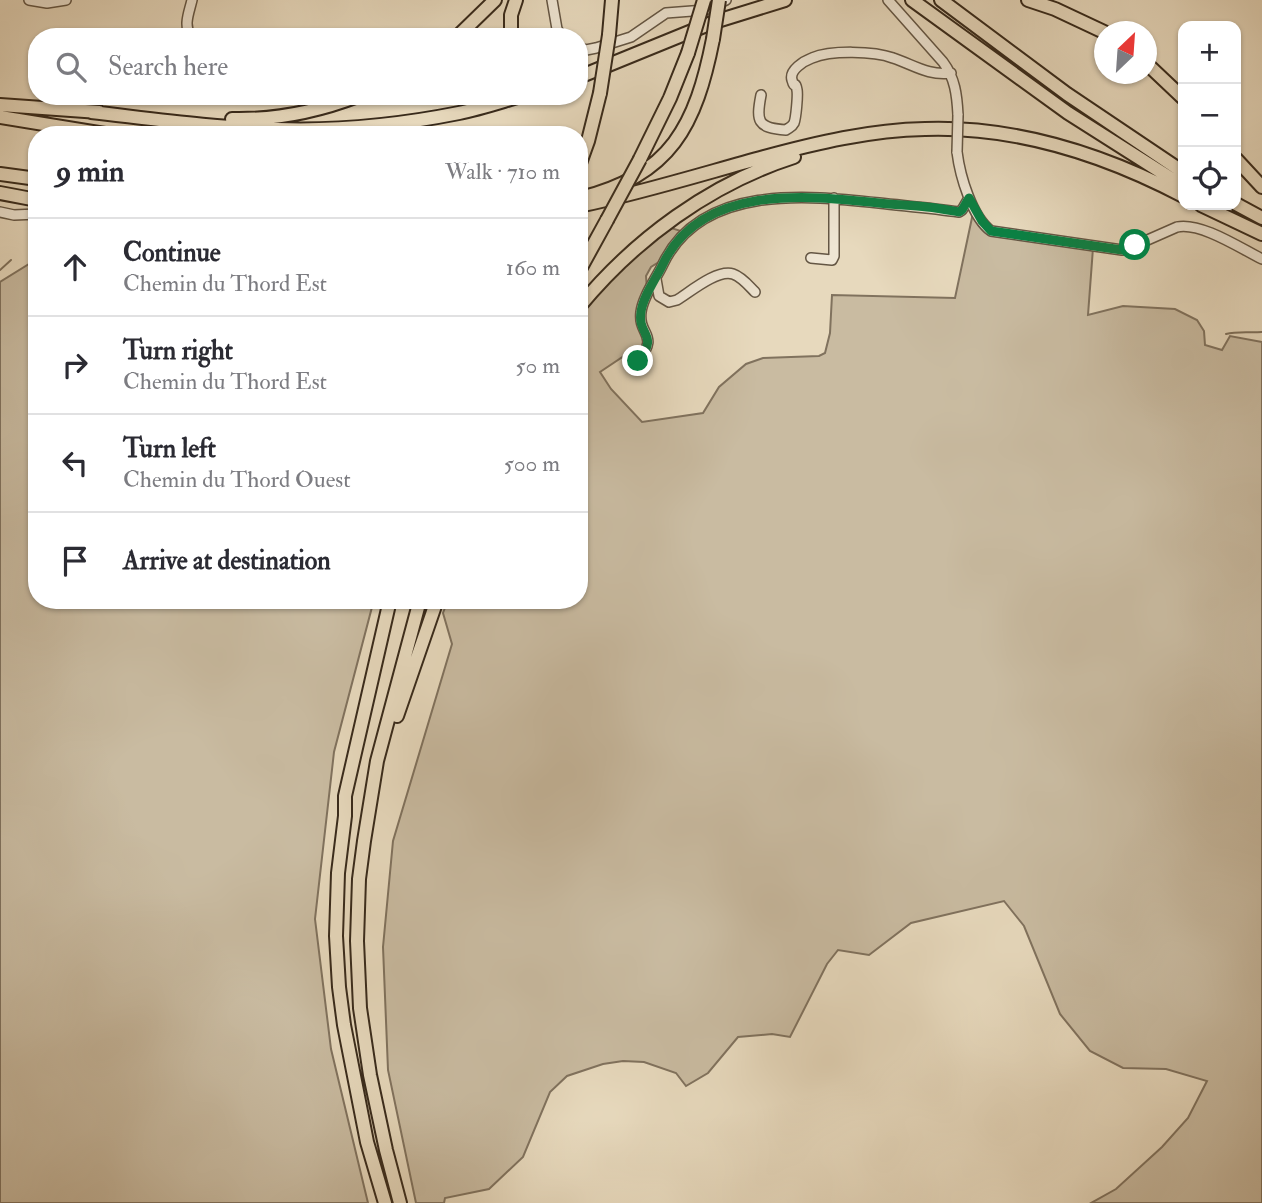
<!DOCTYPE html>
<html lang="en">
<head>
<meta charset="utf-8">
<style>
  :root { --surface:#fff; --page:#f7f7f7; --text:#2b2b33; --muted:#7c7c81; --line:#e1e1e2 }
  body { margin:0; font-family:"IM FELL Double Pica",serif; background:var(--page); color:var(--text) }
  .controls { position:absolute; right:21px; top:21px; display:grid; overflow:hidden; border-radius:14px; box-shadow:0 2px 5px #0004 }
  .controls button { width:63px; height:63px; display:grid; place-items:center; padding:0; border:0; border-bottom:2px solid var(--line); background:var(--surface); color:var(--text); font:35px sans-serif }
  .compass { position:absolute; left:1094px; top:21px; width:63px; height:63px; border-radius:50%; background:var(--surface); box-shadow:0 2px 5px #0004; rotate:25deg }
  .stop { position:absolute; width:21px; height:21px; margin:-16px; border:5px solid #0b8043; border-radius:50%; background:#fff }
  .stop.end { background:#0b8043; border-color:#fff; box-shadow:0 2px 7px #0008 }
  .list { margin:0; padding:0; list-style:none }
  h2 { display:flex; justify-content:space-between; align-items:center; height:91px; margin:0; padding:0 28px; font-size:30px }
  h2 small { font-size:23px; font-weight:400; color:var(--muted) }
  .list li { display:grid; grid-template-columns:46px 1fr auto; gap:21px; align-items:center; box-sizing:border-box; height:98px; padding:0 28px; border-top:2px solid var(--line) }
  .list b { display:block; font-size:26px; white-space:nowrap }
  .list p { margin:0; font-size:23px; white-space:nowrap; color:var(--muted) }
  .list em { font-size:23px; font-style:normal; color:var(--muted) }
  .icon { flex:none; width:38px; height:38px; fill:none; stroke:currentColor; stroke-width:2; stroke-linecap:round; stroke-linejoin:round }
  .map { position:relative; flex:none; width:1262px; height:1203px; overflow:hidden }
  .search { position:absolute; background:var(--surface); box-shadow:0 2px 5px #0004; left:28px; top:28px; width:560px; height:77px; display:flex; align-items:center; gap:18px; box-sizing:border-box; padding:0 24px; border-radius:28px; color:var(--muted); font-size:26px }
  .panel { position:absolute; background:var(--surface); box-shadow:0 2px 5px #0004; left:28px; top:126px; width:560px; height:483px; border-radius:28px }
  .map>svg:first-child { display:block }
</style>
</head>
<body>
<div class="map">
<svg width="1262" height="1203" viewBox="0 0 1262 1203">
  <rect width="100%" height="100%" fill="#e7d9bd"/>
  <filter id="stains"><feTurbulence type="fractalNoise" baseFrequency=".00286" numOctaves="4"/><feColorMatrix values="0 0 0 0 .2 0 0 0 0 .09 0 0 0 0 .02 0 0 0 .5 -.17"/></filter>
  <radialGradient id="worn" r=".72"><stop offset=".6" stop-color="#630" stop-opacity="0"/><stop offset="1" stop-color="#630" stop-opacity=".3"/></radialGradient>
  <path fill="#c9bba1" stroke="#80725e" stroke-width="2" d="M 973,213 L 979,226 L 994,236 L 1093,248 L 1088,315 L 1123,306 L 1175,309 L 1197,320 L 1204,331 L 1205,345 L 1222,350 L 1230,336 L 1262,342 L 1262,1203 L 1091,1203 L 1116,1189 L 1162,1147 L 1188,1118 L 1207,1081 L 1166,1069 L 1123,1068 L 1090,1051 L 1060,1014 L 1024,926 L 1004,901 L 911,923 L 869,955 L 838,950 L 827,964 L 790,1037 L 772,1034 L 738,1037 L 708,1073 L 686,1086 L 676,1073 L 644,1062 L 623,1061 L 603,1064 L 567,1076 L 550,1092 L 523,1157 L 489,1189 L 445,1198 L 444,1203 L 416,1203 L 388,1070 L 383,947 L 393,841 L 452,644 L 443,613 L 448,600 L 579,600 L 579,316 L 629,260 L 668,227 L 681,231 L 662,260 L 651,267 L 646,276 L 647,290 L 640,307 L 647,338 L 637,356 L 633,350 L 600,372 L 611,389 L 642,422 L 703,413 L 719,387 L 746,364 L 763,358 L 819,356 L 825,353 L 830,333 L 832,295 L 955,298 Z
    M 37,259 L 37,600 L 372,600 L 372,607 L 334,752 L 315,919 L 331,1049 L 368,1203 L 0,1203 L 0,282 Z"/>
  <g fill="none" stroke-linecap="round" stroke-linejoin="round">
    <path stroke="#7e705b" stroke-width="2" d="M 0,270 L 11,260
      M 1226,334 C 1237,331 1250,333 1262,332"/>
    <g stroke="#645644" stroke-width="12">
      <path id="minor" d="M 29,0 L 47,3 L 66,0
        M 552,0 L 557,29 L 562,37
        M 888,0 L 943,62 C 955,78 957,95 958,115
        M 191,37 C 183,25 189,13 192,0
        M 579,48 L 586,50 L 596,48 L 631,37 L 666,13 L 705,10 L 726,0
        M 761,95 C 756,121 757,128 786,130 C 790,127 792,127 794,123 C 796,118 798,95 797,90 C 795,79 795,91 792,80 C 789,70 804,61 812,58 C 831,50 874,51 893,58 C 914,65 928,76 951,73
        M 957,152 C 960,176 972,217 991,231 L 1122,250 L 1127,249 L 1177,227 C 1201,222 1240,248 1262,259
        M 0,212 L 14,215 L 37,214
        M 811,258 L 832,260 L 834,256 L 834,198
        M 656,279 L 659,296 L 669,302 L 677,300 C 690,292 717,269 733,274 C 742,277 749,286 755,292
        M 638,361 C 660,334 638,336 641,312 C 643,296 656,279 663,264 C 701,184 807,195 879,203 C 906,206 932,208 959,212 L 962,210 L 969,198"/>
    </g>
    <g stroke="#382a1b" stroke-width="16">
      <path id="highway" d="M 912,0 L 1068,113 L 1183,186
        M 941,0 L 1067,94 L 1183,172
        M 1028,0 L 1055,9 L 1104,32
        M 609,35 L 612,0
        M 457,37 L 495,0
        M 511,37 L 511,15 L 516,0
        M 1146,63 L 1183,98
        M 579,77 L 714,22 L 785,0
        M 0,105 L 99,112
        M 91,112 C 153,119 215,128 277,129 C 338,131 399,125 459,113 C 479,109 500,102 521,96
        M 0,117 L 111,135
        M 232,119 C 275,120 319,111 358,96
        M 640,159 L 670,98 L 688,53
        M 1236,159 L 1262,187
        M 579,166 L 588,141 L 600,93
        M 0,174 L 37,179
        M 0,193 L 37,200
        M 580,198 C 671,176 696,125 713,39
        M 1236,204 L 1262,218
        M 1201,205 L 1262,234
        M 579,206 C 641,193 702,174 764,157 C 816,143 870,130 925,129 C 1016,126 1103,154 1183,196
        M 579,271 L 607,220
        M 579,307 C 635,239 710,184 794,157
        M 397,716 L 437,600
        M 385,1203 L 367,1142 L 344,1025 L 339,987 L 336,936 L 338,873 L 345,816 L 345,796 L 390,600
        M 400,1203 L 386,1150 L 370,1075 L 360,1008 L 357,941 L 359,879 L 364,841 L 377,761 L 420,600"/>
    </g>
    <use href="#minor" stroke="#efe6d4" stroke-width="9"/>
    <use href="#highway" stroke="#e7d9bd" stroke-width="12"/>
    <g stroke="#645644" stroke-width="12" stroke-linecap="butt">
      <path id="minor-bridge" d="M 957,152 L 958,115"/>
    </g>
    <g stroke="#382a1b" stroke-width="16" stroke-linecap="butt">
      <path id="highway-bridge" d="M 713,39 L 719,0
        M 688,53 L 704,0
        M 600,93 L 609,35
        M 607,220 L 640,159"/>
    </g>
    <use href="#minor-bridge" stroke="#efe6d4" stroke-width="9"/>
    <use href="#highway-bridge" stroke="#e7d9bd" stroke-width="12"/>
  </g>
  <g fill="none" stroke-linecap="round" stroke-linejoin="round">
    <path stroke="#0b8043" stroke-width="9" d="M 638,361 C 660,334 637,336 641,312 C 643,296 656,279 663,264 C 701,184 807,195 879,203 C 895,205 911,205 927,207 C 938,208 948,210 959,212 L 962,210 L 969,198 L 982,221 L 991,231 L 1122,250 L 1127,249 L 1135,245"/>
  </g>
  <rect width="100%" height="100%" filter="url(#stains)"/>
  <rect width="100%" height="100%" fill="url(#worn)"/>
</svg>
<div class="controls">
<button>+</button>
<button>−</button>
<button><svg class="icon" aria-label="locate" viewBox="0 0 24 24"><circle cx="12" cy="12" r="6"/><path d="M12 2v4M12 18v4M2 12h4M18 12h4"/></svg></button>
</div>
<svg class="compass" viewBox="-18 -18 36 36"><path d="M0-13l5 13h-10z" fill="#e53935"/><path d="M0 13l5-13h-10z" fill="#7c7c81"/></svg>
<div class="stop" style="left:1135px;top:245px"></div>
<div class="stop end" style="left:638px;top:361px"></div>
<div class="search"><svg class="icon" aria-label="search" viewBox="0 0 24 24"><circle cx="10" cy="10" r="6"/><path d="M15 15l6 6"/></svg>Search here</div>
<section class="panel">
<h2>9 min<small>Walk · 710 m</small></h2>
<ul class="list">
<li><svg class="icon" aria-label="ahead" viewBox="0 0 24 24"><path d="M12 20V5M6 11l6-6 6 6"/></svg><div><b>Continue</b><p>Chemin du Thord Est</p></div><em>160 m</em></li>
<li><svg class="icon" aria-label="right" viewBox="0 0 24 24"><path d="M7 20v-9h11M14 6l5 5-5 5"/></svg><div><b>Turn right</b><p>Chemin du Thord Est</p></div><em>50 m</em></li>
<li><svg class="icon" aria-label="left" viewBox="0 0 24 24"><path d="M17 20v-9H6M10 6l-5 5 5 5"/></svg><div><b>Turn left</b><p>Chemin du Thord Ouest</p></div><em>500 m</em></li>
<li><svg class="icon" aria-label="arrive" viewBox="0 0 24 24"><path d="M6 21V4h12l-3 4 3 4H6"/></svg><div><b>Arrive at destination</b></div></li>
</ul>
</section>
</div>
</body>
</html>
